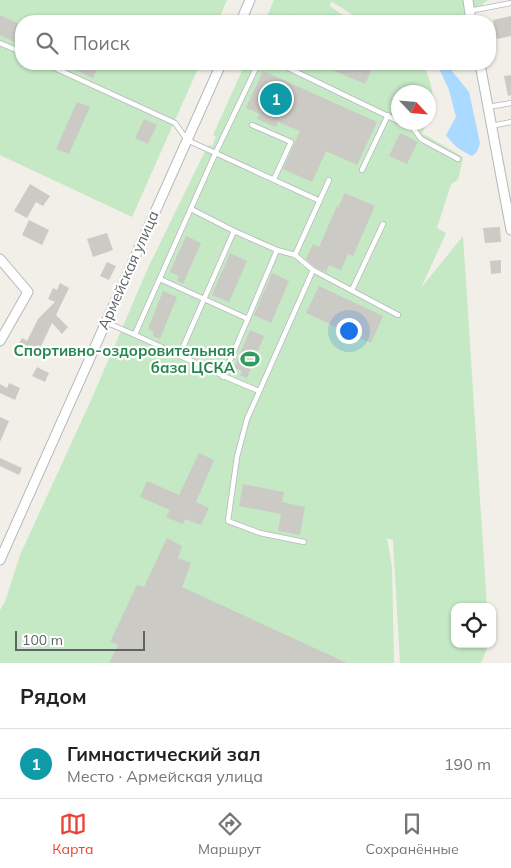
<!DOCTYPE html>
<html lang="ru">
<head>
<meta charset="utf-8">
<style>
  :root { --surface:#fff; --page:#f2f2f2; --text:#222; --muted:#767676; --line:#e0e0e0; --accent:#ea4335 }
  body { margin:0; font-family:Mulish,sans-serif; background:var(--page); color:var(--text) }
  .controls { position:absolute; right:15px; bottom:15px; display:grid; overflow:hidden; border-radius:10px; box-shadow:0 1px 4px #0004 }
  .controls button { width:45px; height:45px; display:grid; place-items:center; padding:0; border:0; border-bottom:1px solid var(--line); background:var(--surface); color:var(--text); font:25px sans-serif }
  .compass { position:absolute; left:391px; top:85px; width:45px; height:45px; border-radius:50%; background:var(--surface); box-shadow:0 1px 4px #0004; rotate:116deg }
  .scale { position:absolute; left:15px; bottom:12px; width:130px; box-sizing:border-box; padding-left:5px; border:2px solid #5f6368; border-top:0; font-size:14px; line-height:18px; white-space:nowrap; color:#5f6368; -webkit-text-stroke:4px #fff; paint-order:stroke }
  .you { position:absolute; left:348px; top:330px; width:18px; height:18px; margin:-12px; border:4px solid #fff; border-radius:50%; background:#1a73e8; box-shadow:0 0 0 8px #1a73e833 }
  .badge { display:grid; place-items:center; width:32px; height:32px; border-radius:50%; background:var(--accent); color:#fff; font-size:16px; font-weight:700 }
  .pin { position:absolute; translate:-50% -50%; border:2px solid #fff; box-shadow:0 1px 5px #0006 }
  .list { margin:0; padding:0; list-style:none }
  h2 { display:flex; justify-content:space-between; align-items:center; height:65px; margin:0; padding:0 20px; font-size:21px }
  h2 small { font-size:16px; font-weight:400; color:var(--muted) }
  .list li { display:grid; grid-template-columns:32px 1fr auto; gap:15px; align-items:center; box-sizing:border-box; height:70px; padding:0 20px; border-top:1px solid var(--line) }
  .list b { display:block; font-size:19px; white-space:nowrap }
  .list p { margin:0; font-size:16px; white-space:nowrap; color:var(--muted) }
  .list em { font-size:16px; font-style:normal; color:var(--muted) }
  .icon { flex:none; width:28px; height:28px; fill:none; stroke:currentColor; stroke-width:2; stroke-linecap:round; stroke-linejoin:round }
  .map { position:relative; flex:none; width:511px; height:663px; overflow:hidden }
  .search { position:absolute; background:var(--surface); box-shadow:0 1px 4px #0004; left:15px; right:15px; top:15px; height:55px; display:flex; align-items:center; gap:12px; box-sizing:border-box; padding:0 18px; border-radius:20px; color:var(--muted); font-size:19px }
  .sheet { height:135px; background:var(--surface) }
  nav { display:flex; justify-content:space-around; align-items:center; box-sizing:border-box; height:70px; border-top:1px solid var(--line); background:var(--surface); font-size:14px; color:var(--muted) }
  nav a { display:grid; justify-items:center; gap:2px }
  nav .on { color:var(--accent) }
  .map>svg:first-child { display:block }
</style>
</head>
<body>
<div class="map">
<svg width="511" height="663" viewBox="0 0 511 663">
  <rect width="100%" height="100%" fill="#f1efe8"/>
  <path fill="#c5e8c5" d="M 0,0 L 227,0 L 218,21 L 21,21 L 21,64 L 200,64 L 132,217 L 0,155 Z
    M 274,0 L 488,0 L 463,21 L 362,21 L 331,1 L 330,6 L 351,21 L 265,21 Z
    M 245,64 L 423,64 L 425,67 C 431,85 438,102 429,120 L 428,92 L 398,92 L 398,122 L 427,123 L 422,133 L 463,157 L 458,180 L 451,184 L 437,228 L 446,233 L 421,288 L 463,236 L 487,607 L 455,607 L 455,644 L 489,644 L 481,663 L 400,663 L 393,540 L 387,538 L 392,567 L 394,663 L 0,663 L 0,610 L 5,602 L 20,555 L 92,398 L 148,268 L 208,145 L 212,146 L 216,137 L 213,135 Z"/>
  <path fill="#aadaff" d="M 437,64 L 450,64 L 452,71 L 469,92 L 480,143 L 477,152 L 472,156 C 461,151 453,145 446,135 L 456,117 L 449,90 Z"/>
  <path fill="#cccac5" d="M 288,14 L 305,21 L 284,21 Z
    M 0,15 L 21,25 L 21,45 L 0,35 Z
    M 511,16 L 511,36 L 497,39 L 493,20 Z
    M 62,64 L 99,64 L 93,78 Z
    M 318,64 L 359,64 L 372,69 L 365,84 Z
    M 263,71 L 377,122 L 357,165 L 326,151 L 312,182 L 283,169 L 300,131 L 278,122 L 276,127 L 257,119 L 260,114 L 246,108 Z
    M 511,75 L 511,95 L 508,96 L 504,76 Z
    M 77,102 L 90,107 L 69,154 L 56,149 Z
    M 144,119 L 157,125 L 148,144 L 135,138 Z
    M 400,133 L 418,142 L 407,164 L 389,156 Z
    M 30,184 L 50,196 L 43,206 L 36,202 L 27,218 L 14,211 Z
    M 345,193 L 375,206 L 353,256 L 348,254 L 341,270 L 329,265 L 326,272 L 315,267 L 306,259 L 313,244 L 319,247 L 337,206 L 338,207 Z
    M 29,220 L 49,230 L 42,245 L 22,235 Z
    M 500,227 L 501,242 L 485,243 L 483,228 Z
    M 107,233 L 113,250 L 93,257 L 87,239 Z
    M 186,236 L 201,243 L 183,284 L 177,281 L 179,276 L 170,272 Z
    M 230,253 L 247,261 L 229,302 L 212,295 Z
    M 501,260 L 501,273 L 491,274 L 490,261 Z
    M 107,262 L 116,266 L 109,280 L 100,276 Z
    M 272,273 L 289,281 L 271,323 L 254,315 Z
    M 60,283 L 69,288 L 56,315 L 68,327 L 62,334 L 52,323 L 37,355 L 18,345 L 22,338 L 27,341 L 38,319 L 55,302 L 48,299 L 53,288 L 57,290 Z
    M 319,286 L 383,316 L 371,343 L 306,313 Z
    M 163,291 L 177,297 L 160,339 L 153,336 L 154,332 L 148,329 Z
    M 250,330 L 264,336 L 247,378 L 240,375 L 242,371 L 234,368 Z
    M 37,367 L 49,373 L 45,382 L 32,376 Z
    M 9,383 L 20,388 L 15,400 L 0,393 L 0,384 L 7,388 Z
    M 0,417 L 9,421 L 0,442 Z
    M 199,453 L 214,460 L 196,502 L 209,508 L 201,525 L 185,519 L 183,524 L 166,517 L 170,510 L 140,497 L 147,481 L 179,495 Z
    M 0,458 L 22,468 L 19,475 L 0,466 Z
    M 243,484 L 284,492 L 282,502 L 305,507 L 300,535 L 278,531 L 281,514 L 239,506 Z
    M 167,538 L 182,546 L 178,558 L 191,563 L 182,587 L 347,663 L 109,663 L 118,645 L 110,642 L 137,585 L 144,587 Z"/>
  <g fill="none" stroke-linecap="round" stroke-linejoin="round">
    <g stroke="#b5b8bc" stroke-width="6">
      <path id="lane" d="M 469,11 L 511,3
        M 0,43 L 21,52
        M 46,64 L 175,123 L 187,140 L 320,201
        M 280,64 L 398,121
        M 488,107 L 511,103
        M 402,122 L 413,128 L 421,139 L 458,159
        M 252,125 L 291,142 L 274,179
        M 491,126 L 511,122
        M 362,170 L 388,115
        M 191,209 L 234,231 L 277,250 L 295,255 L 313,270 L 398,315
        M 295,255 L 329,180
        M 160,279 L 248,319
        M 352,290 L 383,224
        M 105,322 C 157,343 206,370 259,391
        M 135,334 L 216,152 L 258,64
        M 179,356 L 234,231
        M 223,377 L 277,250
        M 304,542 L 260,533 L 228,521 L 237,457 L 247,419 L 313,270"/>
    </g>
    <g stroke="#b5b8bc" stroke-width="11">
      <path id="street" d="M 468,0 L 471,21
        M 241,21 L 250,0
        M 480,64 L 511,230
        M 0,259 L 28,292 L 0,341
        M 0,560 L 221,64"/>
    </g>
    <use href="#lane" stroke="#fff" stroke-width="4.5"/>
    <use href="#street" stroke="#fff" stroke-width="9"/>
  </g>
  <defs>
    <g id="stadium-bare" transform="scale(1.5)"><path d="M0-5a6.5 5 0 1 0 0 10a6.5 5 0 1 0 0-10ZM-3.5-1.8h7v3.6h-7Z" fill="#2e9e5b" stroke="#fff" stroke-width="2.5" paint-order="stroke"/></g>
  </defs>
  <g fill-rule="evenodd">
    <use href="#stadium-bare" x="250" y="359"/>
  </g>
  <g text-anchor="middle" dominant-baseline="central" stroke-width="4.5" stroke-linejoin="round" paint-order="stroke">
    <g font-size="15" fill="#5f6368" stroke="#fff">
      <text transform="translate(128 270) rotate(-66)">Армейская улица</text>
    </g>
    <g font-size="15" font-weight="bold" fill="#27864d" stroke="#fff" text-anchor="end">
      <text x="235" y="350">Спортивно-оздоровительная<tspan x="235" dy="17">база ЦСКА</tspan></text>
    </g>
  </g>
</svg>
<div class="controls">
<button><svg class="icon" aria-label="locate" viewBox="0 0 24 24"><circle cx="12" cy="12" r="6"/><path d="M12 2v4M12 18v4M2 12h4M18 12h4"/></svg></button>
</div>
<svg class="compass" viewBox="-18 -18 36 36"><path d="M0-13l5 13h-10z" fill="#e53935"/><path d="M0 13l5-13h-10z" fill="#767676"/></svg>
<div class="scale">100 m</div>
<div class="you"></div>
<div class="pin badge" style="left:276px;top:99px;background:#0f9aa8">1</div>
<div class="search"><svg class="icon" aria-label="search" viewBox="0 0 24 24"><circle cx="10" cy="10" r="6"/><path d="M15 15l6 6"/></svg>Поиск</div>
</div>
<section class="sheet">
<h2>Рядом<small></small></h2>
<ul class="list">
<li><span class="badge" style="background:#0f9aa8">1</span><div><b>Гимнастический зал</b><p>Место · Армейская улица</p></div><em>190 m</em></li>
</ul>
</section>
<nav>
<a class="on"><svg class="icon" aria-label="map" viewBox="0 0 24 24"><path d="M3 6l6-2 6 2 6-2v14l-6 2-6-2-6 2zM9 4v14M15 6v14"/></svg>Карта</a>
<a><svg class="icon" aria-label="directions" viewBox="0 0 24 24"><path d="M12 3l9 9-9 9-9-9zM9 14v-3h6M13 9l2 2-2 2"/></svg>Маршрут</a>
<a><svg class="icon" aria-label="saved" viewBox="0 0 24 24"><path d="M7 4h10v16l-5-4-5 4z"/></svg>Сохранённые</a>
</nav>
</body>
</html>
